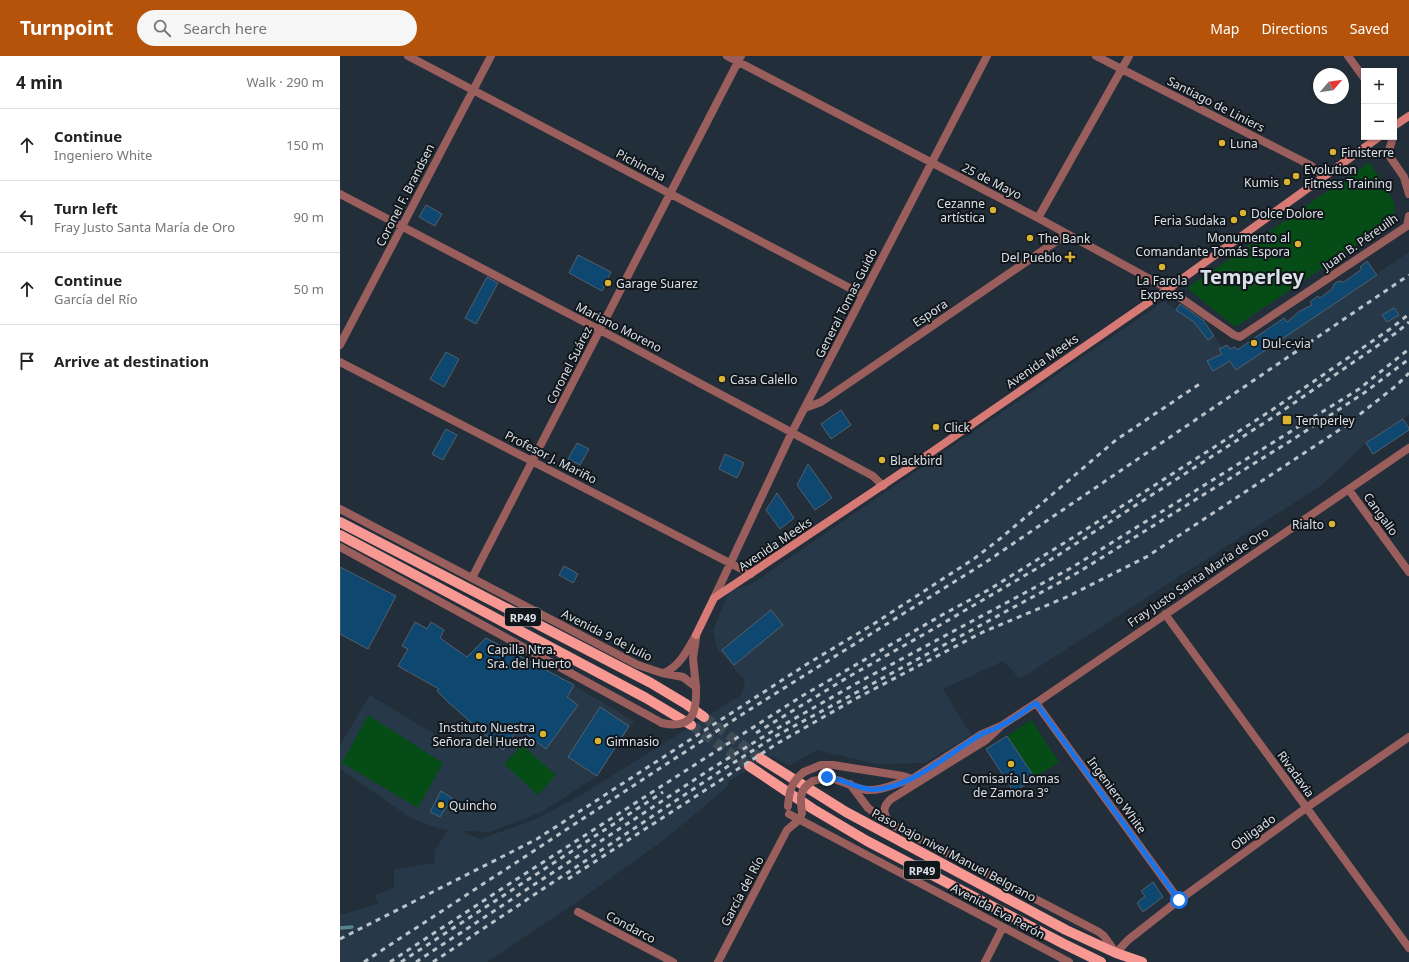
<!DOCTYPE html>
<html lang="en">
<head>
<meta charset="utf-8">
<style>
  :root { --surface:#fff; --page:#f6f6f6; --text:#222; --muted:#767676; --line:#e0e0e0; --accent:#b45309 }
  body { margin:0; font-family:"Noto Sans",sans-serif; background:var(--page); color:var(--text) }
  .controls { position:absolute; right:12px; top:12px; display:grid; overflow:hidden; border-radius:0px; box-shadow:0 1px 3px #0004 }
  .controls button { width:36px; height:36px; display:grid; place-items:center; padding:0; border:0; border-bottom:1px solid var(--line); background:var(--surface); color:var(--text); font:20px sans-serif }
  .compass { position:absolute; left:973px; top:12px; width:36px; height:36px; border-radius:50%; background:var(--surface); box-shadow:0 1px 3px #0004; rotate:61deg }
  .stop { position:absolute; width:12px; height:12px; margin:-9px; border:3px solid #1a73e8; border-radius:50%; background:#fff }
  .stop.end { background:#1a73e8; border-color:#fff; box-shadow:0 1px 4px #0008 }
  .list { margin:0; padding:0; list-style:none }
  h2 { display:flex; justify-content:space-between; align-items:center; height:52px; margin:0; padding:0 16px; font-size:17px }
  h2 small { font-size:13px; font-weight:400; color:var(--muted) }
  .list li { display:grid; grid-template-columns:26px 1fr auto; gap:12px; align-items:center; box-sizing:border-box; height:72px; padding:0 16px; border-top:1px solid var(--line) }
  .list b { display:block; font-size:15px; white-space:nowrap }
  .list p { margin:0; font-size:13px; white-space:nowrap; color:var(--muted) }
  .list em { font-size:13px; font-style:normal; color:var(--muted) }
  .icon { flex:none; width:22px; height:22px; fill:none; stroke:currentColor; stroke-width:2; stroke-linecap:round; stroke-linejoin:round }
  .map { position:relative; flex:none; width:1069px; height:906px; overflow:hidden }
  header { display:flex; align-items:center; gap:24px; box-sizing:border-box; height:56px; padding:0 20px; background:var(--accent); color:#fff }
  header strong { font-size:19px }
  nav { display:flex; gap:22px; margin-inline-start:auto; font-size:14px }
  .search { width:280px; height:36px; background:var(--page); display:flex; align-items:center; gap:10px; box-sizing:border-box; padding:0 14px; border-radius:22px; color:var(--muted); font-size:15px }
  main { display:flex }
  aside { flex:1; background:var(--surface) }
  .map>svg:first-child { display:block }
</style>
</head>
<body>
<header>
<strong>Turnpoint</strong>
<div class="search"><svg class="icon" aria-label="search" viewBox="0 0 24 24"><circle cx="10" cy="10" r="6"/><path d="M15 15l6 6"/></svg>Search here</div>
<nav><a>Map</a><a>Directions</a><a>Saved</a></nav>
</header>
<main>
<aside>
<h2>4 min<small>Walk · 290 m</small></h2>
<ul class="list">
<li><svg class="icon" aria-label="ahead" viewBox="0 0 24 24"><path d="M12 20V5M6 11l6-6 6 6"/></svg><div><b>Continue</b><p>Ingeniero White</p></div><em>150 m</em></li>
<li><svg class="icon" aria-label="left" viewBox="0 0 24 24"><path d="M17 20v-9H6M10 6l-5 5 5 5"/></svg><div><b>Turn left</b><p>Fray Justo Santa María de Oro</p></div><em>90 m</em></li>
<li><svg class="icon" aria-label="ahead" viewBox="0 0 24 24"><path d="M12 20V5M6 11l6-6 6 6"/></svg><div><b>Continue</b><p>García del Río</p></div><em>50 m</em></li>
<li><svg class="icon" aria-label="arrive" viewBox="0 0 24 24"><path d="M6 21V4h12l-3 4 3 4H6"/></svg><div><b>Arrive at destination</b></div></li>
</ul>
</aside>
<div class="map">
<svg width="1069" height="906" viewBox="0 0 1069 906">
  <rect width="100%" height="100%" fill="#222e39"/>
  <path fill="#273948" d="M 1069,196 L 1069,358 L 1063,363 L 1026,387 L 982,429 L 680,623 L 663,605 L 603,633 L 631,679 L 585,707 L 537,708 L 477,694 L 450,709 L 431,700 L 389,725 L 387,731 L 324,784 L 237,846 L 147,906 L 0,906 L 0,859 L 38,848 L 35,839 L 54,832 L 54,813 L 94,807 L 95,794 L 108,774 L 100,773 L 71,762 L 0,713 L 0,689 L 30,639 L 114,690 L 129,666 L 97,635 L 109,620 L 158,589 L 240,633 L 294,665 L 257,720 L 202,756 L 150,776 L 121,775 L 140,783 L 194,764 L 238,741 L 401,639 L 405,625 L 377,592 L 373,575 L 389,535 L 410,529 L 824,245 L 854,266 L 867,282 L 873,278 L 882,291 L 879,293 L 882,298 L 868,305 L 873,315 L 890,305 L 896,314 Z"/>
  <path fill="#064c17" d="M 1030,106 L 1055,148 L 1054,164 L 895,271 L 847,232 Z
    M 28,659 L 103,707 L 78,752 L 2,707 Z
    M 691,664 L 719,706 L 695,722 L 667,680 Z
    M 182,689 L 216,719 L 198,739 L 164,708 Z"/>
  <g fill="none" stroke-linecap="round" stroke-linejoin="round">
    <path stroke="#55868d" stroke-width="3.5" d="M 0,872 L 12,871"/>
  </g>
  <path fill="#0e476f" stroke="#53606c" d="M 86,149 L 102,158 L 95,170 L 79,161 Z
    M 238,199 L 271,216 L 262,235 L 229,217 Z
    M 1027,205 L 1037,219 L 896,314 L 890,305 L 873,315 L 867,305 L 882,298 L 879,293 L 887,289 L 890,293 L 895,291 L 897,294 L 944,262 L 947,266 L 960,255 L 972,249 L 970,246 L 978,240 L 980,242 L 992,233 L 994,228 L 999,225 L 1004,226 L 1022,213 L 1020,211 Z
    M 147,221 L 158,227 L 136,268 L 125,262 Z
    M 840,248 L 863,264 L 874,280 L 868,284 L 854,266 L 836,254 Z
    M 1054,252 L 1059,259 L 1047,266 L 1042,259 Z
    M 106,296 L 119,303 L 104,331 L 90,323 Z
    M 501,354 L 511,369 L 491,383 L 481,368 Z
    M 1063,363 L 1069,372 L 1069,374 L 1033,398 L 1026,387 Z
    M 106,373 L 117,379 L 103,404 L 92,398 Z
    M 237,387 L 249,393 L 240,409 L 228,403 Z
    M 385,398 L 404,407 L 397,422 L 379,413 Z
    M 468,408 L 492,442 L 475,454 L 457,429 Z
    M 437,437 L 454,462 L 440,473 L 426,454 Z
    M 224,510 L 238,518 L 233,527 L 219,519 Z
    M 0,511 L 56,540 L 28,593 L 0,578 Z
    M 431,554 L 443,569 L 394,609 L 382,594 Z
    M 75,566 L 87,573 L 91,566 L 104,574 L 100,582 L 127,601 L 146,582 L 234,629 L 227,641 L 238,649 L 206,693 L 179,672 L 163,694 L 109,647 L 97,635 L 99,633 L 58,610 L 68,593 L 62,590 Z
    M 260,651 L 289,670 L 257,720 L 228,701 Z
    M 667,680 L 695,722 L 674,736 L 646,693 Z
    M 101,735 L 112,742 L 100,761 L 90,756 Z
    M 813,826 L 823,841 L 803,856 L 797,847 L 805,840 L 801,835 Z"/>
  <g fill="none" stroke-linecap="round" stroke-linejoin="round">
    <path stroke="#3d4953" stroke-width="10" stroke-dasharray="10 5" stroke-linecap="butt" d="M 364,661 L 420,702
      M 351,669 L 409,710"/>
    <path stroke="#9a5f5c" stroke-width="8" d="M 68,0 L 523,239
      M 387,0 L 698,162 L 828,233 L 894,279 L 900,281 L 1067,170 L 1069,160
      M 756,0 L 970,109 L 984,120
      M 1008,0 L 1024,22
      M 1053,81 L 1048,98 L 1064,121 L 1069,138
      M 0,138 L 279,284 L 533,420 L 543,430
      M 698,162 L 789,0
      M 0,289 L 151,0
      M 0,306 L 411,518
      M 465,352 L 481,346 L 727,178
      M 1009,434 L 1069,516
      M 0,453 L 298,609 L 322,617 L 343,621 L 356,631
      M 0,491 L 322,667
      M 132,522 L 401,0
      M 374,542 L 452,376 L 647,0
      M 825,558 L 1069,892
      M 324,617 C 340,610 348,593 356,579
      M 356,631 L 353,602 L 356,582
      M 696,647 L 839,844
      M 464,716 L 481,709 L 493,709 L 563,720 L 572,723 L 640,679 L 661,670 L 696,647 L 1069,392
      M 473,725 C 500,717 504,731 527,734 C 544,735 557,726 573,723
      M 510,728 L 528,752 L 549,767 L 759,876 L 764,880 L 776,897 L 788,884 L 839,844 L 966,752 L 1069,681
      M 449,758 L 729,906
      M 549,766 C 543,757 542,751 551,743 L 646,684 L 659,672
      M 238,856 L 333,906
      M 378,906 L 447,774 L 460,763 L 461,760
      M 645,906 L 663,871"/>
    <path stroke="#d77a75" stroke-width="8" d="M 1054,70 L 1069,60
      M 356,579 L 374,542 L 570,411 L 828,233 L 1039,81"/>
    <path stroke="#f89892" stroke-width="10" d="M 0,466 L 311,627 L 346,648 L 364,661
      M 0,479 L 306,642 L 351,669
      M 420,702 L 506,756 L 726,874 L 776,897 L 802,906
      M 409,710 L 473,753 L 527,785 L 724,888 L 761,906"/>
    <path stroke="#bbc3ca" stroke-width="3" stroke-dasharray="5 5" stroke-linecap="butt" d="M 416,677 L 510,620 L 588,576 L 701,510 L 935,360 L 1056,277 L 1069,266
      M 228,823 L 438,687 L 515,643 L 643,576 L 729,540 L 808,500 L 1005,370 L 1057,329 L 1069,317
      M 0,883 L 197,783 L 467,608 L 532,569 L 635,502 L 661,482 L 776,384 L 861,327
      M 24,906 L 409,654 L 646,506 L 1069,219
      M 50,906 L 166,830 L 462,640 L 602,559 L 650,533 L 737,479 L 932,354 L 1053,271 L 1069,258
      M 61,906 L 323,736
      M 76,906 L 374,711 L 431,676 L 517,627 L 731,512 L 1019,333 L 1069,293
      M 93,906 L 379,716 L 434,681 L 737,517 L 952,384 L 1024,337 L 1069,303"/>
    <path stroke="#9a5f5c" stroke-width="8" d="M 322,667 C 353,674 357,656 356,631
      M 448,750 C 449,735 452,725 464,716
      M 462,757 C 460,742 459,733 473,725"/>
  </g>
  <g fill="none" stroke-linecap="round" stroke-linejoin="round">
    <path stroke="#1a73e8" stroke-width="5" d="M 487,721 C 506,723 520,736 540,733 C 574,729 611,696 640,679 C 647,675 654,674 660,670 C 673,664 684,655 696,647 L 839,844"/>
  </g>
  <g fill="#dab333" stroke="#11161b" stroke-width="1.5">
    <circle cx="882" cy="87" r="4"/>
    <circle cx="993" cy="96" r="4"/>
    <circle cx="956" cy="120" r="4"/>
    <circle cx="947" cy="126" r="4"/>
    <circle cx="653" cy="154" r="4"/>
    <circle cx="903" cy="157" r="4"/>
    <circle cx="894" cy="164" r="4"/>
    <circle cx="690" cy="182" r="4"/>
    <circle cx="958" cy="188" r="4"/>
    <path d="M728 195h4v4h4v4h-4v4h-4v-4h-4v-4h4z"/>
    <circle cx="822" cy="211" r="4"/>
    <circle cx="268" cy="227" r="4"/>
    <circle cx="914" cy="287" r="4"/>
    <circle cx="382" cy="323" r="4"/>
    <rect x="942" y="359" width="10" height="10" rx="2"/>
    <circle cx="596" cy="371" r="4"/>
    <circle cx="542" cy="404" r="4"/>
    <circle cx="992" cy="468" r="4"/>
    <circle cx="139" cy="600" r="4"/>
    <circle cx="203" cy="678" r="4"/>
    <circle cx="258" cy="685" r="4"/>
    <circle cx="671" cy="708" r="4"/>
    <circle cx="101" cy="749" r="4"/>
  </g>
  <g text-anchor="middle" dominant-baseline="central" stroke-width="4" stroke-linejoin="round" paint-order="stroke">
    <g fill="#11161b" stroke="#9da3aa" stroke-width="1">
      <rect x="165" y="552" width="36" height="18" rx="3"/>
      <rect x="564" y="805" width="36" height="18" rx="3"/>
    </g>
    <g font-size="11" font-weight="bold" fill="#d9e0e7">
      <text x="183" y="561">RP49</text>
      <text x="582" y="814">RP49</text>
    </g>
    <g font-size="12" fill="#d9e0e7" stroke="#11161b">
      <text transform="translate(876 48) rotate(27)">Santiago de Liniers</text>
      <text transform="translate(301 109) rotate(28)">Pichincha</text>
      <text transform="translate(652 125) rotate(27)">25 de Mayo</text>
      <text transform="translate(65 139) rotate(-63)">Coronel F. Brandsen</text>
      <text transform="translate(1020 186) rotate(-35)">Juan B. Péreuilh</text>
      <text transform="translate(506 247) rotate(-63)">General Tomas Guido</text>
      <text transform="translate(590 257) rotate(-34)">Espora</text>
      <text transform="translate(279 271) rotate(27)">Mariano Moreno</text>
      <text transform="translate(702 305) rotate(-35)">Avenida Meeks</text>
      <text transform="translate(229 309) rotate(-63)">Coronel Suárez</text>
      <text transform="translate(211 401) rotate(27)">Profesor J. Mariño</text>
      <text transform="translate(1041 458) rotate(54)">Cangallo</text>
      <text transform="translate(435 488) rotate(-34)">Avenida Meeks</text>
      <text transform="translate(858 521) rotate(-34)">Fray Justo Santa María de Oro</text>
      <text transform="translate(267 579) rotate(27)">Avenida 9 de Julio</text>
      <text transform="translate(956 718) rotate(54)">Rivadavia</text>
      <text transform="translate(777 739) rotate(54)">Ingeniero White</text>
      <text transform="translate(913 776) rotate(-36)">Obligado</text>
      <text transform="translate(614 799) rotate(28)">Paso bajo nivel Manuel Belgrano</text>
      <text transform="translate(402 835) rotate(-62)">García del Río</text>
      <text transform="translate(658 855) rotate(28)">Avenida Eva Perón</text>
      <text transform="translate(291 871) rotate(28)">Condarco</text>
    </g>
    <g font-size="12" fill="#d9e0e7" stroke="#11161b" text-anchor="start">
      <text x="890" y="87">Luna</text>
      <text x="1001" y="96">Finisterre</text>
      <text x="964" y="113">Evolution<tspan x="964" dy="14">Fitness Training</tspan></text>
      <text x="939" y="126" text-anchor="end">Kumis</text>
      <text x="645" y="147" text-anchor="end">Cezanne<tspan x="645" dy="14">artística</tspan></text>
      <text x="911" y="157">Dolce Dolore</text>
      <text x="886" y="164" text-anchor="end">Feria Sudaka</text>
      <text x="950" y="181" text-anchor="end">Monumento al<tspan x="950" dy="14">Comandante Tomás Espora</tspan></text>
      <text x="698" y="182">The Bank</text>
      <text x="722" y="201" text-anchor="end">Del Pueblo</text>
      <text x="822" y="224" text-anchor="middle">La Farola<tspan x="822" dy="14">Express</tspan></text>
      <text x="276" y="227">Garage Suarez</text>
      <text x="922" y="287">Dul-c-via</text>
      <text x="390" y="323">Casa Calello</text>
      <text x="956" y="364">Temperley</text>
      <text x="604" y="371">Click</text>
      <text x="550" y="404">Blackbird</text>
      <text x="984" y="468" text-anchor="end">Rialto</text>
      <text x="147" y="593">Capilla Ntra.<tspan x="147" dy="14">Sra. del Huerto</tspan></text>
      <text x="195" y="671" text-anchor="end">Instituto Nuestra<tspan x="195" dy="14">Señora del Huerto</tspan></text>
      <text x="266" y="685">Gimnasio</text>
      <text x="671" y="722" text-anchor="middle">Comisaría Lomas<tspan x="671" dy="14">de Zamora 3°</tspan></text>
      <text x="109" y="749">Quincho</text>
    </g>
    <g font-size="20" font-weight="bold" fill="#d9e0e7" stroke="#11161b">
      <text x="912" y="220">Temperley</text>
    </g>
  </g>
</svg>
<div class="controls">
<button>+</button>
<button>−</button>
</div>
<svg class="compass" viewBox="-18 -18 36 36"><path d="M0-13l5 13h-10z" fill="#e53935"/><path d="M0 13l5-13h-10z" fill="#767676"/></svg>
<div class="stop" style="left:839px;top:844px"></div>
<div class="stop end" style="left:487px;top:721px"></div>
</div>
</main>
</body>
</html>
